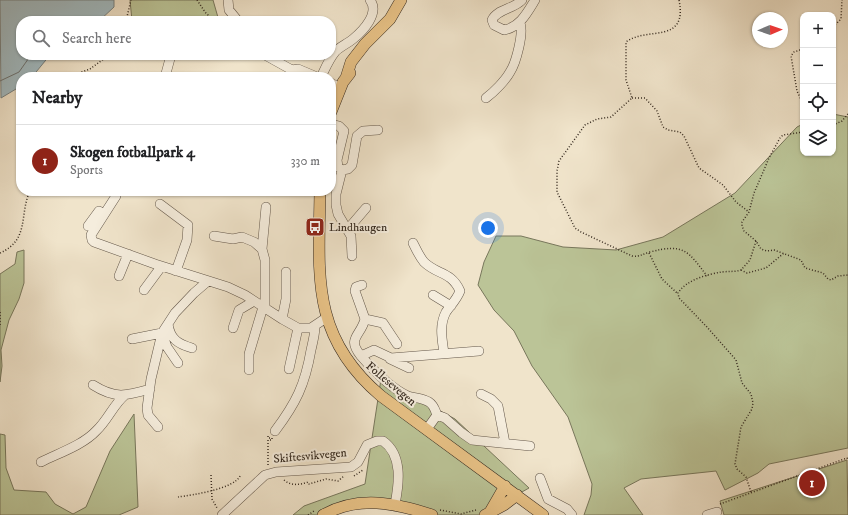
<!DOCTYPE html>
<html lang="en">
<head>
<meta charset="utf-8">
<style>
  :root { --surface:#fff; --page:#f2f2f2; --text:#202124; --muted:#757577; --line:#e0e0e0; --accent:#8f2418 }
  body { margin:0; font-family:"IM FELL DW Pica",serif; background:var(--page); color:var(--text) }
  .controls { position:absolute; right:12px; top:12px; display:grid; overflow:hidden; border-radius:8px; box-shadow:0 1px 3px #0004 }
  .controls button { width:36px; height:36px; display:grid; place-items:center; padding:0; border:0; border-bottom:1px solid var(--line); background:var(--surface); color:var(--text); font:20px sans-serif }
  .compass { position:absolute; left:752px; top:12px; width:36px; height:36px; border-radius:50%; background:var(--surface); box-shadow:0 1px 3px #0004; rotate:88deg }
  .you { position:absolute; left:488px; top:228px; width:14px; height:14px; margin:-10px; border:3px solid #fff; border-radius:50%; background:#1a73e8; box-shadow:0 0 0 6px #1a73e833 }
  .badge { display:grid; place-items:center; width:26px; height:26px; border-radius:50%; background:var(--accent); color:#fff; font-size:13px; font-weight:700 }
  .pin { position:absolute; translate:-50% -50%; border:2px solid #fff; box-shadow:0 1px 4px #0006 }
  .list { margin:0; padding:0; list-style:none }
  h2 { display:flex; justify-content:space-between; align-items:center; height:52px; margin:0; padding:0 16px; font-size:17px }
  h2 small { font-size:13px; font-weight:400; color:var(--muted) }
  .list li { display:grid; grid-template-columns:26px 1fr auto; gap:12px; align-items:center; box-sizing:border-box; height:72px; padding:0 16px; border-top:1px solid var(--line) }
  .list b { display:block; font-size:15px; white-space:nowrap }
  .list p { margin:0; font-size:13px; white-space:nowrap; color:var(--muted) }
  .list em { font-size:13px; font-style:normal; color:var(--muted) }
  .icon { flex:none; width:22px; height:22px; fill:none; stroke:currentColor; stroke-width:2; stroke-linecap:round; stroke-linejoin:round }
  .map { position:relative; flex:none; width:848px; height:515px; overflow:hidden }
  .search { position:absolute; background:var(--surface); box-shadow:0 1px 3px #0004; left:16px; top:16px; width:320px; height:44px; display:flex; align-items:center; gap:10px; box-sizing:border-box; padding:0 14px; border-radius:16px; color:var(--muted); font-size:15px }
  .panel { position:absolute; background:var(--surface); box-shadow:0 1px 3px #0004; left:16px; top:72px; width:320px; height:124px; border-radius:16px }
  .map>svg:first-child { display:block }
</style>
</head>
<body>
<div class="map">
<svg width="848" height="515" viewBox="0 0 848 515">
  <rect width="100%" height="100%" fill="#f0e4cb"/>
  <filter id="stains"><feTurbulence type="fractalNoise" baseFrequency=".005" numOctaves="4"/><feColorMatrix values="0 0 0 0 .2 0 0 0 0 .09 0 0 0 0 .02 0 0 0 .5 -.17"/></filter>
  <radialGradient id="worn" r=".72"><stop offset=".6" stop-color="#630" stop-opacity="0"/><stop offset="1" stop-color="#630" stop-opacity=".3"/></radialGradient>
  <path fill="#bbc497" stroke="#78775c" d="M 130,0 L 213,0 L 219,21 L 132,21 Z
    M 833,114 L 848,117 L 848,448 L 769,464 L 758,473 L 725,490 L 716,471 L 641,479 L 624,488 L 643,515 L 584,515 L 591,495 L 592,484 L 568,417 L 532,366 L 514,331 L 494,310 L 478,285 L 484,262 L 496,236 L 521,236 L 563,247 L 616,250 L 663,237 L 735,193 L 797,127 L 803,124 L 803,153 L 833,153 Z
    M 24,250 L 24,283 L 19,299 L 9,320 L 1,350 L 2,366 L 0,382 L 0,274 L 15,264 L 17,252 Z
    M 381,379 L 455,419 L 529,488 L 481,515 L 430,515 L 371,502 L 334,515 L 293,515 L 304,506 L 365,484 Z
    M 134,414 L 138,507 L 119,515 L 0,515 L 0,434 L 5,435 L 6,468 L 14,490 L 46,492 L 55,504 L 73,514 L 86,507 L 110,451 Z
    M 847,460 L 848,515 L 724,515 L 720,501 Z"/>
  <path fill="#a1bbc3" stroke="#768182" d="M 0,0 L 114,0 L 114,7 L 99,21 L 21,21 L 21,55 L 50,55 L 32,77 L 21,77 L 21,86 L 1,98 Z"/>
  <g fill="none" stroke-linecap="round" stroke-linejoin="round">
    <path stroke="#6b7272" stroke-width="1" d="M 0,81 L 19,72 L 31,55"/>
    <g stroke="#64584b" stroke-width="10">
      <path id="minor" d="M 228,0 L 229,10 L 238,21
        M 522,0 C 514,9 497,9 492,20 L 494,25 L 504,30 C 520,27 527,13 535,0
        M 265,55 L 292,70 L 298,69 L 317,77
        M 165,77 L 171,55
        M 321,77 C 325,69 329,59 335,52 C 339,47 347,44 353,39 C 363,31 380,13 370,0
        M 331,83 L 340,88
        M 486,98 C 494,92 505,81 510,72 C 516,63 524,33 520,23
        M 331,124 L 339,126 L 344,131 L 337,160 L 338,167 L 342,170 L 348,169 L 352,165 L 357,136 L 363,131 L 378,130
        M 342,170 L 336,194 L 336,205 L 338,214 L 351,236 L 352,256
        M 116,196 L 91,235 L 92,240 L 94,242 L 155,264 L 228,287 L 245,295 L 282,319 L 298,328 L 311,328 L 326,318
        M 160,204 L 188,225 L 187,240 L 176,271
        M 88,226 L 99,211 L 104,215
        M 348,229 L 366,208
        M 214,236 L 233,239 L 242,237 L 254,242 L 262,249 L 265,260 L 265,309
        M 413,243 C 416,249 419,256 424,262 C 437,275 451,271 460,291 C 457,299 451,305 446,312 C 439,325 442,339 444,353
        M 262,249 L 266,207
        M 119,276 L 128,254
        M 362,285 L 356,287 L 355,291 L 365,319
        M 144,290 L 161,267
        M 433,295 L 451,306
        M 282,319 L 286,299 L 286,272
        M 168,324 C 170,339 178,344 192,348
        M 233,328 L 239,310 L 254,301
        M 132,339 L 162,333 L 167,347 L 178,363
        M 361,356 C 346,338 361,336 365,319 L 383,323 L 397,344
        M 390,359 L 409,368
        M 289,369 L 298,328
        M 249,370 L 249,354 L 263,307
        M 93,385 C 115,399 126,396 150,389
        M 481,394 L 491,399 L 498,406 L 505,443
        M 437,415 L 445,418 L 462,433 L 472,440 L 530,446
        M 158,427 L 148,415 L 147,408 L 151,379 L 162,333 L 175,313 L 194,293 L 208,281
        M 427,429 L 437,415 C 435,410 434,405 429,402 C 423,398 415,398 408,396 C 390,388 374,371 361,356 L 374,350 L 391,358 L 479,351
        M 275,431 C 296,403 305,385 311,350 C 313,341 315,334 315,326
        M 41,462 C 59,453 83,445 96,431 C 108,420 113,405 125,395
        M 540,478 L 548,499 L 567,509 L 572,515
        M 222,515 L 265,475 L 276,472 L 351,467 L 358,462 L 367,445 L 377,441 L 383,441 C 403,455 399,484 395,504
        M 707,515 L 717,512"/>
    </g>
    <g stroke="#352a20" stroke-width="12">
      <path id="major" d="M 346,78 L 351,62 L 365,44 L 390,19 L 401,0
        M 331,112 L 343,82 L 350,73
        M 320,191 C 319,275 310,336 381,396 L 543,515
        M 490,512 L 505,486
        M 323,515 C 359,495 395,503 432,515
        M 485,515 L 504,505 L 517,495"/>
    </g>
    <path stroke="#352a20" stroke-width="1.5" stroke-dasharray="1 2" stroke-linecap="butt" d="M 197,0 L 205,12 L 212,19 L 211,21
      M 679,0 C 688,45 647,26 626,42 L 626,80 L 632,98 L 611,117 L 597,119 L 585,125 L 559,161 L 557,171 L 557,192 L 575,228 L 581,232 L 632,256 C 639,257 643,254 650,252 C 684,243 688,251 707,276
      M 126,21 L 131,0
      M 833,27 L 841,19 L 842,0
      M 803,49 L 794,52 L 791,56 L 797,91 L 803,104
      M 75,77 L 76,74 L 90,69 L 109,55
      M 632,98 L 645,98 L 657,111 L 663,127 L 668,130 L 680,132 L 684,136 L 699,168 L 723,185 L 736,202 L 749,212
      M 833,125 L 842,121 L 848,114
      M 803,132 L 783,135 L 780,138 L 769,158 L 754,193 L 749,212 L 742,222 L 742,226 L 744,231 L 756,241 L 761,249 L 767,251 L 774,250 L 801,260 L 805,268 L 823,273 L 828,279 L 831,280 L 838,276 L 848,275
      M 0,253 C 30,240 19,214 30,191
      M 649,253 L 662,279 L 677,293
      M 741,270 L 747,273 L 766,268 L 784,253
      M 0,312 L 0,326
      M 268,465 L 268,440 L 272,440 L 272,438 L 268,438 L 268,435
      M 211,475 L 212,499 L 217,508
      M 354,476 L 363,470
      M 284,480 C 291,486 300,485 308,482 L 309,484 L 326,479 L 338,481 L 344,476
      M 751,492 L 746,477 L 737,469 L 735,464 L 741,427 L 752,409 L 753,403 L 751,394 L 742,383 L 736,360 L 706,326 L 679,298 L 678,293 C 686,280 708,274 722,272 C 729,271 735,272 741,270 L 750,260 L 756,241
      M 178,497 C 192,495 234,489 240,476
      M 720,504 L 847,458 L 848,460
      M 440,510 L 461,514 L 476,510
      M 308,515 L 314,511"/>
    <use href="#minor" stroke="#f5eddd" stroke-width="9"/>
    <use href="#major" stroke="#e8c286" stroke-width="11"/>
  </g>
  <defs>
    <g id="bus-square" transform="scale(1)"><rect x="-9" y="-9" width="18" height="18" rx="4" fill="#8f2418" stroke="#f5eddd"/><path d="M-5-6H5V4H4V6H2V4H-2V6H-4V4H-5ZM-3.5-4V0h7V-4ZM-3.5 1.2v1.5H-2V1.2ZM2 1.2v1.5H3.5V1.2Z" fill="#fff"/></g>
  </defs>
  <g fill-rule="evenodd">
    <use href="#bus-square" x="315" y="227"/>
  </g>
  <g text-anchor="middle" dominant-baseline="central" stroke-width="4" stroke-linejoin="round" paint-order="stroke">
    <g font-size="12" fill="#352a20" stroke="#f5eddd" text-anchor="start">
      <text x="329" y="227">Lindhaugen</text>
    </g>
    <g font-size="12" fill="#352a20" stroke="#f5eddd">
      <text transform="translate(391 384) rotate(40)">Follesevegen</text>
      <text transform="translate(310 456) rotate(-5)">Skiftesvikvegen</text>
    </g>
  </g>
  <rect width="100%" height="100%" filter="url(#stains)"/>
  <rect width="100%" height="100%" fill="url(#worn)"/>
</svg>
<div class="controls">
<button>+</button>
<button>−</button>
<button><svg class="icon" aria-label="locate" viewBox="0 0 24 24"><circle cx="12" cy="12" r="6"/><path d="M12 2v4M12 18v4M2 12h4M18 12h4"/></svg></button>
<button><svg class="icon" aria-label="layers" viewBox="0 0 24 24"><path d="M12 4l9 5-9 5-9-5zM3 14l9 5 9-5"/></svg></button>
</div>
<svg class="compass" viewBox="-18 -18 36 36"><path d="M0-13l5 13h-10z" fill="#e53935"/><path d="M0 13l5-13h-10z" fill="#757577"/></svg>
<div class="you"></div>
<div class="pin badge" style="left:812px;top:483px">1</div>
<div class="search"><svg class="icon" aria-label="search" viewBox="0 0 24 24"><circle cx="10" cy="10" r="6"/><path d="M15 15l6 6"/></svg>Search here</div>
<section class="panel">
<h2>Nearby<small></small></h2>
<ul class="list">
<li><span class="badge">1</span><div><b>Skogen fotballpark 4</b><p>Sports</p></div><em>330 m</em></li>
</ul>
</section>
</div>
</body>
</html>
